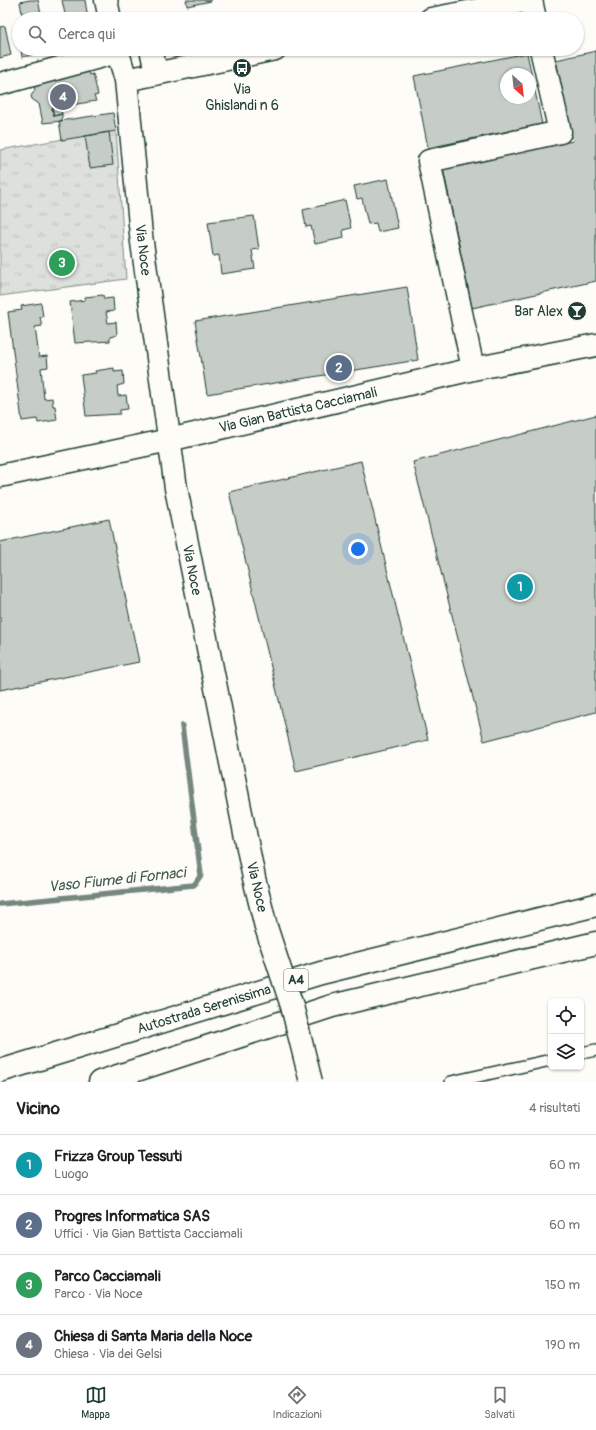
<!DOCTYPE html>
<html lang="it">
<head>
<meta charset="utf-8">
<style>
  :root { --surface:#fff; --page:#f6f6f6; --text:#202124; --muted:#757577; --line:#e0e0e0; --accent:#1f3d34 }
  body { margin:0; font-family:Pangolin,sans-serif; background:var(--page); color:var(--text) }
  .controls { position:absolute; right:12px; bottom:12px; display:grid; overflow:hidden; border-radius:6px; box-shadow:0 1px 3px #0004 }
  .controls button { width:36px; height:36px; display:grid; place-items:center; padding:0; border:0; border-bottom:1px solid var(--line); background:var(--surface); color:var(--text); font:20px sans-serif }
  .compass { position:absolute; left:500px; top:68px; width:36px; height:36px; border-radius:50%; background:var(--surface); box-shadow:0 1px 3px #0004; rotate:153deg }
  .you { position:absolute; left:358px; top:549px; width:14px; height:14px; margin:-10px; border:3px solid #fff; border-radius:50%; background:#1a73e8; box-shadow:0 0 0 6px #1a73e833 }
  .badge { display:grid; place-items:center; width:26px; height:26px; border-radius:50%; background:var(--accent); color:#fff; font-size:13px; font-weight:700 }
  .pin { position:absolute; translate:-50% -50%; border:2px solid #fff; box-shadow:0 1px 4px #0006 }
  .list { margin:0; padding:0; list-style:none }
  h2 { display:flex; justify-content:space-between; align-items:center; height:52px; margin:0; padding:0 16px; font-size:17px }
  h2 small { font-size:13px; font-weight:400; color:var(--muted) }
  .list li { display:grid; grid-template-columns:26px 1fr auto; gap:12px; align-items:center; box-sizing:border-box; height:60px; padding:0 16px; border-top:1px solid var(--line) }
  .list b { display:block; font-size:15px; white-space:nowrap }
  .list p { margin:0; font-size:13px; white-space:nowrap; color:var(--muted) }
  .list em { font-size:13px; font-style:normal; color:var(--muted) }
  .icon { flex:none; width:22px; height:22px; fill:none; stroke:currentColor; stroke-width:2; stroke-linecap:round; stroke-linejoin:round }
  .map { position:relative; flex:none; width:596px; height:1082px; overflow:hidden }
  .search { position:absolute; background:var(--surface); box-shadow:0 1px 3px #0004; left:12px; right:12px; top:12px; height:44px; display:flex; align-items:center; gap:10px; box-sizing:border-box; padding:0 14px; border-radius:22px; color:var(--muted); font-size:15px }
  .sheet { height:292px; background:var(--surface) }
  nav { display:flex; justify-content:space-around; align-items:center; box-sizing:border-box; height:56px; border-top:1px solid var(--line); background:var(--surface); font-size:11px; color:var(--muted) }
  nav a { display:grid; justify-items:center; gap:2px }
  nav .on { color:var(--accent) }
  .map>svg:first-child { display:block }
</style>
</head>
<body>
<div class="map">
<svg width="596" height="1082" viewBox="0 0 596 1082">
  <defs>
    <pattern id="park-tufts" width="24" height="20" patternUnits="userSpaceOnUse"><rect width="24" height="20" fill="#dde0db"/><path d="M3 7l-1-3M5 7V3M7 7l1-3M15 17l-1-3M17 17v-4M19 17l1-3" fill="none" stroke="#bdc1bd"/></pattern>
  </defs>
  <rect width="100%" height="100%" fill="#fdfcf7"/>
  <filter id="ink" filterUnits="userSpaceOnUse"><feTurbulence type="fractalNoise" baseFrequency=".025" numOctaves="2"/><feDisplacementMap in="SourceGraphic" scale="8" xChannelSelector="R" yChannelSelector="G"/><feConvolveMatrix kernelMatrix="1 2 1 2 8 2 1 2 1" color-interpolation-filters="sRGB"/></filter>
  <g filter="url(#ink)">
    <path fill="url(#park-tufts)" stroke="#7e8e88" d="M 116,130 L 126,279 L 0,296 L 0,150 Z"/>
    <g fill="none" stroke-linecap="round" stroke-linejoin="round">
      <path stroke="#75877f" stroke-width="5.5" d="M 0,904 L 194,885 L 201,875 L 182,726"/>
    </g>
    <path fill="#c6cdc7" stroke="#1f3d34" fill-rule="evenodd" d="M 30,0 L 38,0 L 42,19 L 23,19 L 20,2 Z
      M 62,0 L 85,0 L 88,19 L 66,19 Z
      M 186,0 L 211,0 L 211,1 L 187,6 Z
      M 5,26 L 11,55 L 0,58 L 0,27 Z
      M 21,49 L 48,49 L 49,52 L 22,57 Z
      M 596,51 L 596,281 L 472,308 L 443,168 L 573,141 L 556,60 Z
      M 527,53 L 542,124 L 428,148 L 414,76 ZM 506,74 L 530,74 L 530,98 L 506,98 Z
      M 88,68 L 90,75 L 93,74 L 98,95 L 94,96 L 96,101 L 52,108 L 54,116 L 62,114 L 62,121 L 43,123 L 39,104 L 32,99 L 31,96 L 35,90 L 33,81 Z
      M 60,105 L 62,114 L 54,116 L 52,108 Z
      M 113,113 L 116,131 L 62,140 L 59,121 Z
      M 109,132 L 113,165 L 90,168 L 85,136 Z
      M 388,179 L 398,228 L 378,232 L 376,223 L 368,224 L 362,198 L 357,199 L 354,186 Z
      M 345,200 L 351,228 L 343,230 L 344,238 L 315,244 L 311,226 L 306,227 L 303,210 Z
      M 254,216 L 259,249 L 252,250 L 255,269 L 221,274 L 219,255 L 213,256 L 208,222 Z
      M 407,287 L 418,360 L 207,394 L 195,321 Z
      M 103,295 L 104,299 L 113,298 L 114,311 L 106,312 L 108,323 L 116,322 L 117,335 L 110,337 L 110,341 L 75,343 L 70,302 L 85,300 L 85,297 Z
      M 41,303 L 43,317 L 40,317 L 42,326 L 35,327 L 39,357 L 47,356 L 48,367 L 41,368 L 44,399 L 52,398 L 53,406 L 55,406 L 57,420 L 38,423 L 37,419 L 22,421 L 8,312 L 22,310 L 21,306 Z
      M 114,368 L 114,372 L 123,371 L 124,384 L 117,386 L 118,396 L 126,395 L 128,409 L 120,410 L 120,414 L 86,416 L 81,375 L 96,373 L 95,371 Z
      M 596,415 L 596,712 L 484,741 L 413,462 Z
      M 361,461 L 428,740 L 296,771 L 229,492 Z
      M 109,519 L 139,662 L 0,690 L 0,542 Z"/>
    <g fill="none" stroke-linecap="round" stroke-linejoin="round">
      <g stroke="#1f3d34" stroke-width="14">
        <path id="service" d="M 581,1053 L 596,1050
          M 451,1082 L 551,1060"/>
      </g>
      <g stroke="#1f3d34" stroke-width="25">
        <path id="minor" d="M 106,0 L 110,19
          M 531,0 L 535,19
          M 431,19 L 530,0
          M 117,49 L 126,80 L 141,235 L 176,488 L 254,878 L 266,927
          M 151,49 L 156,72
          M 126,80 L 275,49
          M 0,84 L 118,52
          M 473,369 L 429,161 L 560,132 L 541,49
          M 0,476 L 169,440 L 473,369 L 596,345"/>
      </g>
      <g stroke="#1f3d34" stroke-width="25">
        <path id="motorway" d="M 0,1071 L 321,973 L 596,905
          M 100,1082 L 332,1006 L 596,943"/>
      </g>
      <use href="#service" stroke="#fdfcf7" stroke-width="11"/>
      <use href="#minor" stroke="#fdfcf7" stroke-width="22"/>
      <use href="#motorway" stroke="#fdfcf7" stroke-width="22"/>
      <g stroke="#1f3d34" stroke-width="25" stroke-linecap="butt">
        <path id="minor-bridge" d="M 266,927 L 292,1006 L 311,1082"/>
      </g>
      <use href="#minor-bridge" stroke="#fdfcf7" stroke-width="22"/>
    </g>
  </g>
  <defs>
    <g id="bus-disc" transform="scale(1)"><circle r="9.5" fill="#1f3d34" stroke="#fdfcf7"/><path d="M-5-6H5V4H4V6H2V4H-2V6H-4V4H-5ZM-3.5-4V0h7V-4ZM-3.5 1.2v1.5H-2V1.2ZM2 1.2v1.5H3.5V1.2Z" fill="#fff"/></g>
    <g id="bar-disc" transform="scale(1)"><circle r="9.5" fill="#1f3d34" stroke="#fdfcf7"/><path d="M-6-5H6L.8 .8V4.5H3.5V6h-7V4.5H-.8V.8Z" fill="#fff"/></g>
  </defs>
  <g fill-rule="evenodd">
    <use href="#bus-disc" x="242" y="68"/>
    <use href="#bar-disc" x="577" y="311"/>
  </g>
  <g text-anchor="middle" dominant-baseline="central" stroke-width="3" stroke-linejoin="round" paint-order="stroke">
    <rect fill="#fdfcf7" stroke="#62766e" stroke-width="1" x="284" y="969" width="24" height="22" rx="3"/>
    <g font-size="13" font-weight="bold" fill="#1f3d34">
      <text x="296" y="980">A4</text>
    </g>
    <g font-size="14" fill="#1f3d34" stroke="#fdfcf7">
      <text x="242" y="89">Via<tspan x="242" dy="16">Ghislandi n 6</tspan></text>
      <text x="563" y="311" text-anchor="end">Bar Alex</text>
    </g>
    <g font-size="14" fill="#1f3d34" stroke="#fdfcf7">
      <text transform="translate(143 250) rotate(83)">Via Noce</text>
      <text transform="translate(298 410) rotate(-13)">Via Gian Battista Cacciamali</text>
      <text transform="translate(192 570) rotate(79)">Via Noce</text>
      <text transform="translate(257 887) rotate(77)">Via Noce</text>
      <text transform="translate(204 1009) rotate(-17)">Autostrada Serenissima</text>
    </g>
    <g font-size="15" font-style="italic" fill="#435c53" stroke="#fdfcf7">
      <text transform="translate(117 880) rotate(-6)">Vaso Fiume di Fornaci</text>
    </g>
  </g>
</svg>
<div class="controls">
<button><svg class="icon" aria-label="locate" viewBox="0 0 24 24"><circle cx="12" cy="12" r="6"/><path d="M12 2v4M12 18v4M2 12h4M18 12h4"/></svg></button>
<button><svg class="icon" aria-label="layers" viewBox="0 0 24 24"><path d="M12 4l9 5-9 5-9-5zM3 14l9 5 9-5"/></svg></button>
</div>
<svg class="compass" viewBox="-18 -18 36 36"><path d="M0-13l5 13h-10z" fill="#e53935"/><path d="M0 13l5-13h-10z" fill="#757577"/></svg>
<div class="you"></div>
<div class="pin badge" style="left:520px;top:587px;background:#0f9aa8">1</div>
<div class="pin badge" style="left:339px;top:368px;background:#5c6f8a">2</div>
<div class="pin badge" style="left:62px;top:263px;background:#2e9e5b">3</div>
<div class="pin badge" style="left:63px;top:97px;background:#6b7280">4</div>
<div class="search"><svg class="icon" aria-label="search" viewBox="0 0 24 24"><circle cx="10" cy="10" r="6"/><path d="M15 15l6 6"/></svg>Cerca qui</div>
</div>
<section class="sheet">
<h2>Vicino<small>4 risultati</small></h2>
<ul class="list">
<li><span class="badge" style="background:#0f9aa8">1</span><div><b>Frizza Group Tessuti</b><p>Luogo</p></div><em>60 m</em></li>
<li><span class="badge" style="background:#5c6f8a">2</span><div><b>Progres Informatica SAS</b><p>Uffici · Via Gian Battista Cacciamali</p></div><em>60 m</em></li>
<li><span class="badge" style="background:#2e9e5b">3</span><div><b>Parco Cacciamali</b><p>Parco · Via Noce</p></div><em>150 m</em></li>
<li><span class="badge" style="background:#6b7280">4</span><div><b>Chiesa di Santa Maria della Noce</b><p>Chiesa · Via dei Gelsi</p></div><em>190 m</em></li>
</ul>
</section>
<nav>
<a class="on"><svg class="icon" aria-label="map" viewBox="0 0 24 24"><path d="M3 6l6-2 6 2 6-2v14l-6 2-6-2-6 2zM9 4v14M15 6v14"/></svg>Mappa</a>
<a><svg class="icon" aria-label="directions" viewBox="0 0 24 24"><path d="M12 3l9 9-9 9-9-9zM9 14v-3h6M13 9l2 2-2 2"/></svg>Indicazioni</a>
<a><svg class="icon" aria-label="saved" viewBox="0 0 24 24"><path d="M7 4h10v16l-5-4-5 4z"/></svg>Salvati</a>
</nav>
</body>
</html>
